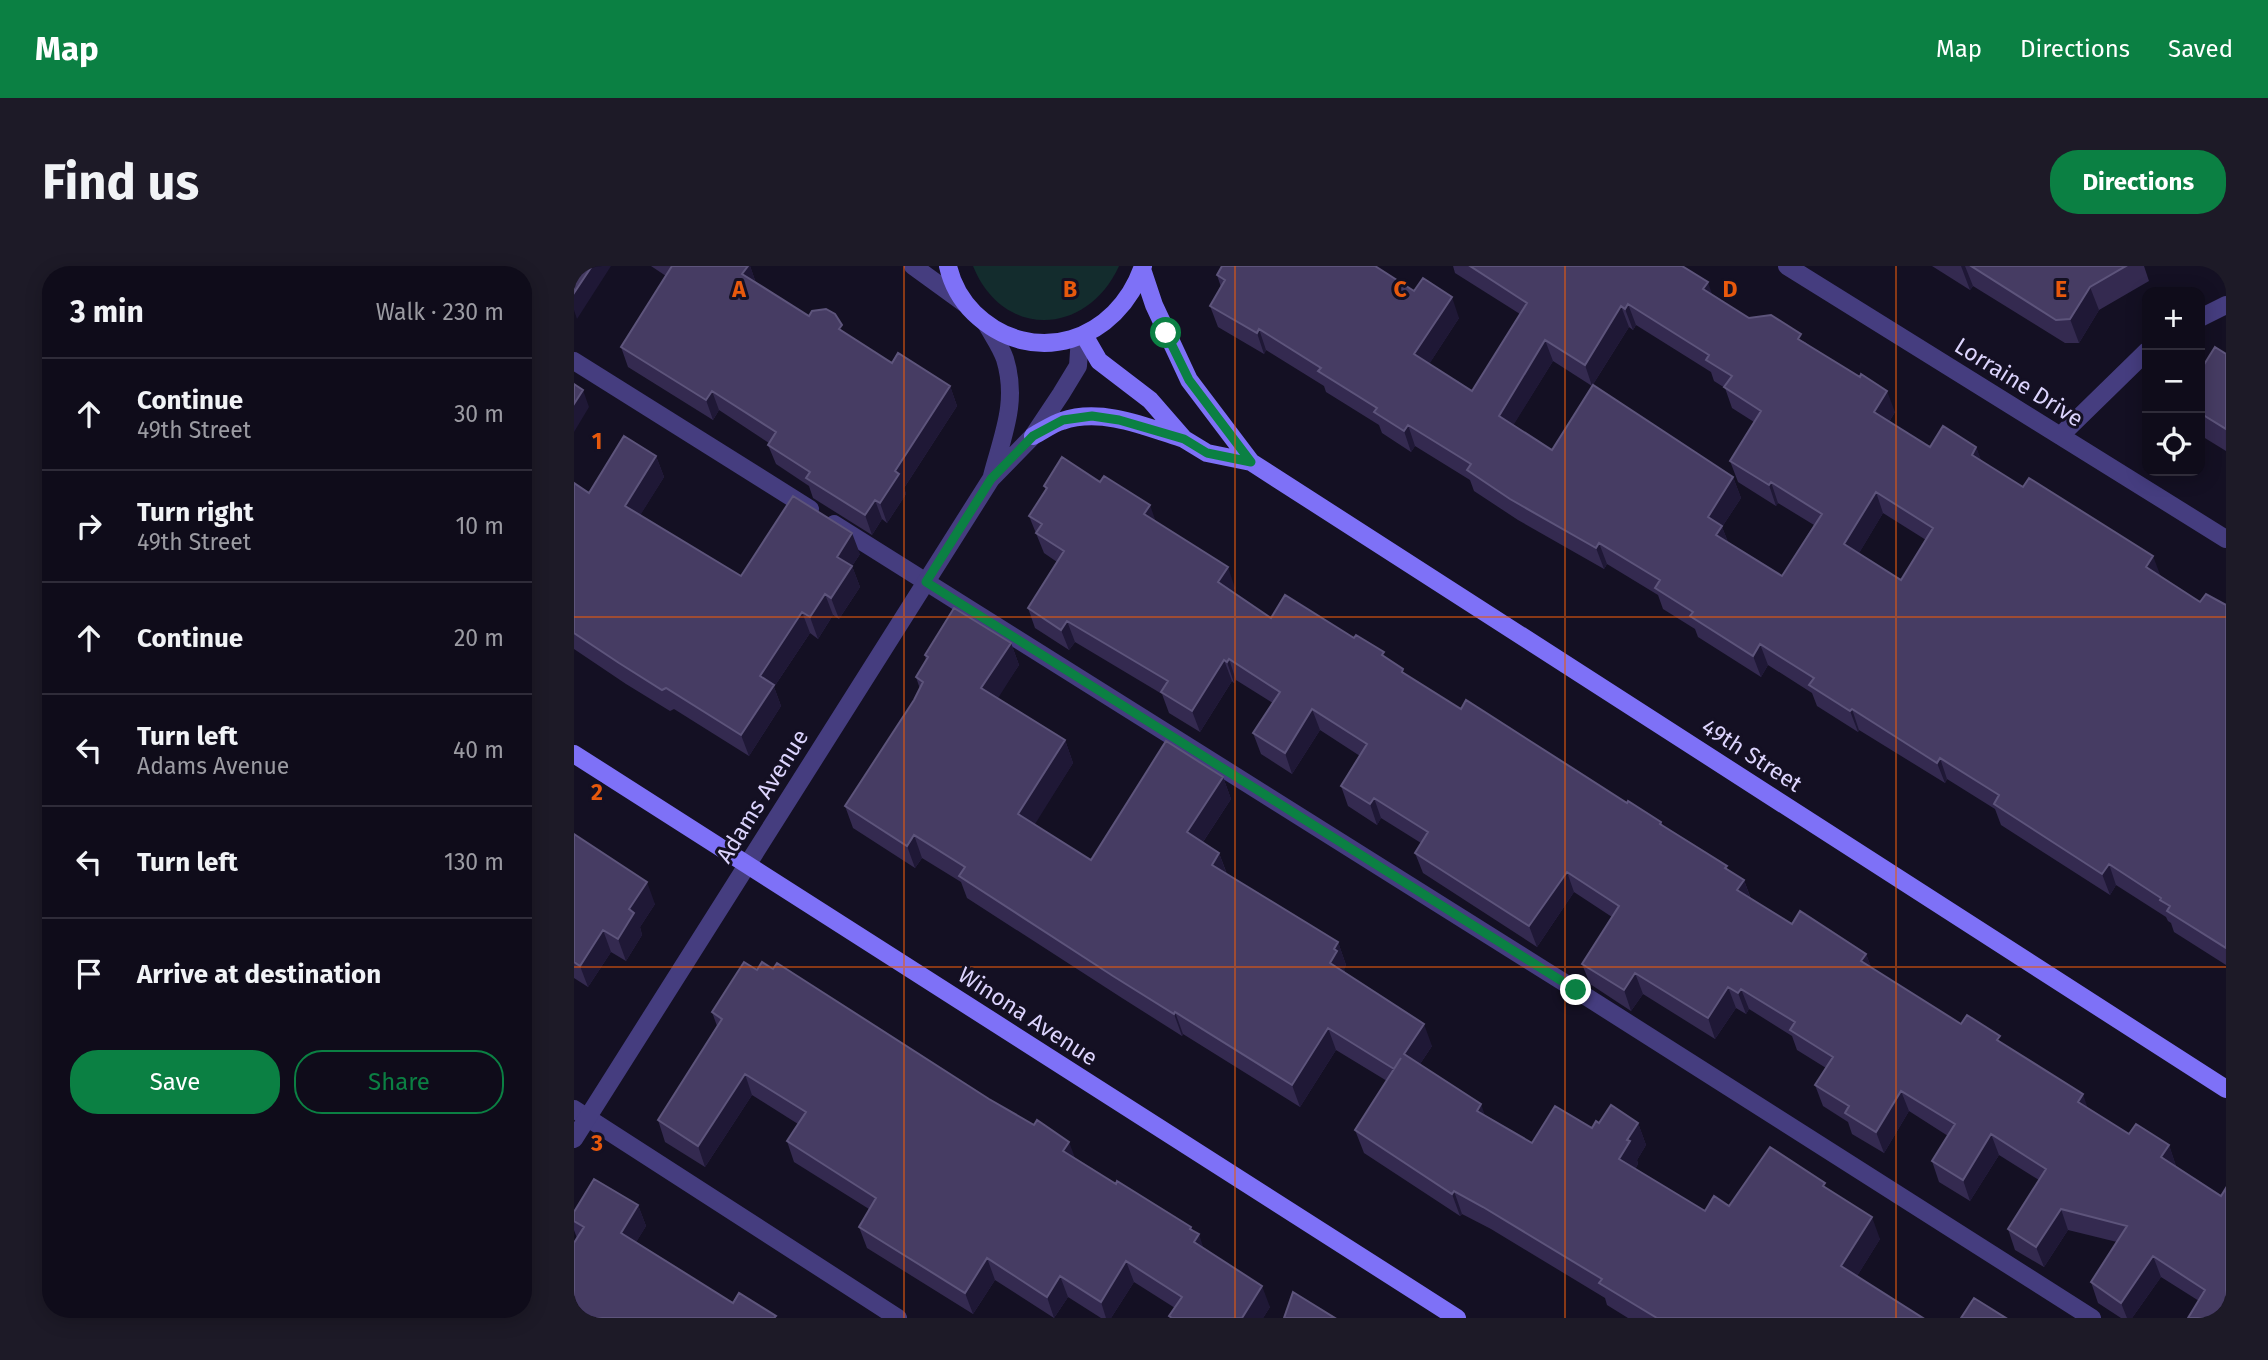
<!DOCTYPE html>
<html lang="en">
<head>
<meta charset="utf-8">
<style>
  :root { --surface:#0f0c1a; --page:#1d1a27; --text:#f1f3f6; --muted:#9b9ba2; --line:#2f2c39; --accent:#0b8043 }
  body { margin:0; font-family:"Fira Sans",sans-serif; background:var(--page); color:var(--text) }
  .controls { position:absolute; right:21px; top:21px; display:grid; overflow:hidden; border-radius:14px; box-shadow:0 4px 18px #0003 }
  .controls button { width:63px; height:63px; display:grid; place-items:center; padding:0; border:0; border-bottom:2px solid var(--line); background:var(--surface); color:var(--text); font:35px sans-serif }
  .stop { position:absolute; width:21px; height:21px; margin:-16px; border:5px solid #0b8043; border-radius:50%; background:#fff }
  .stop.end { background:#0b8043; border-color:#fff; box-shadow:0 2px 7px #0008 }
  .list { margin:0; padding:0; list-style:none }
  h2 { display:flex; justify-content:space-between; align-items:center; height:91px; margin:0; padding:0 28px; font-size:30px }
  h2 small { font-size:23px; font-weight:400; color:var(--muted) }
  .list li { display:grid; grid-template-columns:46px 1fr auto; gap:21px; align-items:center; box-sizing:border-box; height:112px; padding:0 28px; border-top:2px solid var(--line) }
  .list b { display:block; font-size:26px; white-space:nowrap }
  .list p { margin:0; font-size:23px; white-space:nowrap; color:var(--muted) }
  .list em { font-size:23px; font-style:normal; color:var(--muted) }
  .actions { display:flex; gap:14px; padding:21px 28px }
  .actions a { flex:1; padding:16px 0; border:2px solid var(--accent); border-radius:28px; text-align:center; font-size:24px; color:var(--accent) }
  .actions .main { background:var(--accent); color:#fff }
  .icon { flex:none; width:38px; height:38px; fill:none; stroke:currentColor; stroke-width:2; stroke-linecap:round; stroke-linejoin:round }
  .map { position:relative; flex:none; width:1652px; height:1052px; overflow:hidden; border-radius:28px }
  header { display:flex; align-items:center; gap:42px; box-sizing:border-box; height:98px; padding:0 35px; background:var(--accent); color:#fff }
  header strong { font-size:33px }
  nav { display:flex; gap:38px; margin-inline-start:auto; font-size:24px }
  .intro { display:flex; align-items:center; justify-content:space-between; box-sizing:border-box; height:168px; padding:0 42px }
  h1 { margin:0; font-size:49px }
  .button { padding:18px 32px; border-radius:28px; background:var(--accent); color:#fff; font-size:24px; font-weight:700 }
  main { display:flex; gap:42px; padding:0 42px }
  aside { flex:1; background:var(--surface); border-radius:28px; box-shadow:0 4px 18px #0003 }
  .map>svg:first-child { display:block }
</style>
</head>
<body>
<header>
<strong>Map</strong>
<nav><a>Map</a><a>Directions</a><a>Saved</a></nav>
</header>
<div class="intro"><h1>Find us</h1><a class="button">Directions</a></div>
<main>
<aside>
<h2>3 min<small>Walk · 230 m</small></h2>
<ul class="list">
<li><svg class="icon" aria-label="ahead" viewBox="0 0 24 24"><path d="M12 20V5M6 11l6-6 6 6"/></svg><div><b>Continue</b><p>49th Street</p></div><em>30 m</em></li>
<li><svg class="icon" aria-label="right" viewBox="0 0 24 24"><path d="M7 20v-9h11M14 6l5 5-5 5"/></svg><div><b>Turn right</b><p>49th Street</p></div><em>10 m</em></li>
<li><svg class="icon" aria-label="ahead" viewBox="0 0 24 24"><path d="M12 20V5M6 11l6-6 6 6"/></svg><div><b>Continue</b></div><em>20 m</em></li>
<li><svg class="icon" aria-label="left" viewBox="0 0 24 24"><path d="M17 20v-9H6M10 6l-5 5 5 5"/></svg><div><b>Turn left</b><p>Adams Avenue</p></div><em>40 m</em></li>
<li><svg class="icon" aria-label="left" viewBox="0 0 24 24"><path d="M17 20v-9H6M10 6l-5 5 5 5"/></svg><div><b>Turn left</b></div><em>130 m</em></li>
<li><svg class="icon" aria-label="arrive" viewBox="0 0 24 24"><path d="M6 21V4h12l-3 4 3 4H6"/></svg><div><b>Arrive at destination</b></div></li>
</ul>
<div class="actions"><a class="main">Save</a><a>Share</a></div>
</aside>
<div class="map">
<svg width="1652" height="1052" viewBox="0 0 1652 1052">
  <rect width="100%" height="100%" fill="#141023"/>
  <path fill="#132c2d" d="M 399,0 L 545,0 C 513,70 429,74 399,0 Z"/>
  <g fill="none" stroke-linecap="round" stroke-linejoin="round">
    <path stroke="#453d7f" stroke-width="18" d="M 0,95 L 236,243
      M 260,258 L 1002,724 L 1518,1052
      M 0,843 L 324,1052"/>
    <path stroke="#453d7f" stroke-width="18" d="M 339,0 L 390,37
      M 1213,0 L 1652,273
      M 1626,52 L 1652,39
      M 413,59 C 419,70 427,81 431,93 C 444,136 429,168 418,210
      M 1486,170 L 1573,85
      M 0,873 L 417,213 L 459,170 L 487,128 L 504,100 L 506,71"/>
    <path stroke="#7e71f7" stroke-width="18" d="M 374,0 C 378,18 387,34 400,47 C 459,104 544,75 569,0
      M 568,3 L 580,39 L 615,114 L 677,196 L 1652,823
      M 510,69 L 525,95 L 576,134 L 610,173 L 633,187 L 677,196
      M 459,170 C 469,165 478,158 488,155 C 527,141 573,161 610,173
      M 0,488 L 883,1052"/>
  </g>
  <path fill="#342a50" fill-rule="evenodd" d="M 77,0 L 176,0 L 182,17 L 235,50 L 270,66 L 318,97 L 376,120 L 383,140 L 330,222 L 332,228 L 313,257 L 308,253 L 298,269 L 239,232 L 235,220 L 202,198 L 194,179 L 195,177 L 145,144 L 139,154 L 54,101 L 47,81 L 92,10 Z
    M 879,0 L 1108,0 L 1138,28 L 1175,52 L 1231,76 L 1321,146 L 1315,156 L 1356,181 L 1402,181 L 1407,195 L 1626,336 L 1652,339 L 1652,699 L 1600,666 L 1597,657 L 1594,655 L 1592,651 L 1542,619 L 1536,629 L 1427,559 L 1421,543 L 1373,513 L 1371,517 L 1285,464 L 1284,466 L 1243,440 L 1238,427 L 1194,399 L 1187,411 L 1124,371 L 1121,363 L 1089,343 L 1084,329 L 1033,298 L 1030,303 L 944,254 L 900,225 L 896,214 L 841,180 L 837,186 L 808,167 L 805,159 L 752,126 L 750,120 L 692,84 L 690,88 L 644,61 L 636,40 L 647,21 L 643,9 L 840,25 L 885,52 L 855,98 L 898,125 L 946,48 L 881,7 ZM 1062,59 L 1137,106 L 1140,115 L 1151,122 L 1158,142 L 1180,156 L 1156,195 L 1164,216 L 1202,240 L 1204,237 L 1240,259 L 1208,310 L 1154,276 L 1148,261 L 1167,232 L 1159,211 L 978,184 L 939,159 L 979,95 L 1018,120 L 1055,61 L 1059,64 ZM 1309,247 L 1352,274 L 1327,314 L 1285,287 Z
    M 1358,0 L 1570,0 L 1575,15 L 1525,44 L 1505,77 L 1491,77 L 1399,20 L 1396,24 Z
    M 1652,88 L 1652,185 L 1626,169 L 1626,105 Z
    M 82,190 L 90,211 L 66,249 L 167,310 L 286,288 L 278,300 L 286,321 L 265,353 L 259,349 L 244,373 L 236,367 L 200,421 L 207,440 L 175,490 L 100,443 L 96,445 L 52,418 L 0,383 L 0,217 L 15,227 Z
    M 470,220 L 582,255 L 661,322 L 658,326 L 697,352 L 811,392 L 831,408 L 887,443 L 1087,556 L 1089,560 L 1170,614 L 1177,633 L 1218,658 L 1292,688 L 1297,701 L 1387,758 L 1428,778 L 1514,842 L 1555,868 L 1595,879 L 1652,1052 L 1587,1011 L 1558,1052 L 1547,1052 L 1524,1037 L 1517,1016 L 1543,976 L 1494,964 L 1470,1001 L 1441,984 L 1434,963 L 1465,914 L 1425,889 L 1396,935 L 1365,916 L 1358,895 L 1374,870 L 1335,845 L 1310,887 L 1278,868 L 1274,856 L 1249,840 L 1241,819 L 1252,802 L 1223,784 L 1218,770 L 1175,743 L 1172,748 L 1162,742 L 1141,773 L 1069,728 L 1057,745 L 1016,718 L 1008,698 L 1038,651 L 1000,626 L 963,681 L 849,607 L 841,587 L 847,577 L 807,552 L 803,559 L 774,540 L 767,520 L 786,490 L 746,464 L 718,508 L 687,488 L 679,467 L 699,437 L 662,414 L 660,417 L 658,415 L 626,466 L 595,447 L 588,428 L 501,376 L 495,384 L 461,362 L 454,342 L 483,296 L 470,287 L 455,250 L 472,224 Z
    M 437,377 L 445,399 L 423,432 L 491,474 L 499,497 L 460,558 L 517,594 L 649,511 L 657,533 L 629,576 L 645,587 L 653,608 L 764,676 L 772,699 L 770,703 L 771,707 L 858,780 L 846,798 L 911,849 L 958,877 L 1018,862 L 1025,857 L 1064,857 L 1072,879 L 1063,894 L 1064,898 L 1061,903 L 1131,945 L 1253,923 L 1306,973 L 1283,1010 L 1349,1052 L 1054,1052 L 1033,1039 L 1031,1032 L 917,963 L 888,948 L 886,950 L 790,887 L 781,864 L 813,815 L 762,784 L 726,841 L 609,768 L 608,770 L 548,732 L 393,632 L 387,616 L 348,592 L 341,602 L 279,562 L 271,540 L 340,434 L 346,423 L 342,411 L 352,394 L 351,389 Z
    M 0,568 L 81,638 L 66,661 L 68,669 L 52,695 L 37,686 L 14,721 L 0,712 Z
    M 138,746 L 502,893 L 542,918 L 617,961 L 629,982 L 696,1041 L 689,1052 L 596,1052 L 595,1050 L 601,1042 L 560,1016 L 537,1052 L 527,1052 L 494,1031 L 480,1052 L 421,1014 L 399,1048 L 293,982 L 285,961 L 295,943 L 220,896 L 213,875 L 224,858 L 178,829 L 131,901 L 91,876 L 84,854 L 143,760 Z
    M 64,939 L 72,960 L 62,976 L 159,1037 L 202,1050 L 202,1052 L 0,1052 L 3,972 L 0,964 L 0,946 Z"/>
  <path fill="#1f1836" d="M 18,0 L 37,0 L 3,53 L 0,44 L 0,27 Z
    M 174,0 L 176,0 L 182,17 L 168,8 Z
    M 1387,0 L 1391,0 L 1399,20 L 1396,24 Z
    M 1134,16 L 1141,37 L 1129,23 Z
    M 1516,21 L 1525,44 L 1505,77 L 1496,53 Z
    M 878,31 L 885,52 L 848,109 L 840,88 Z
    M 1054,38 L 1062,59 L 1059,64 L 1051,43 Z
    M 1047,40 L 1055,61 L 1018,120 L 1011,99 Z
    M 685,63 L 692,84 L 690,88 L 683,67 Z
    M 971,74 L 979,95 L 932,171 L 925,150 Z
    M 376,120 L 383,140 L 330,222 L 332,228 L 313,257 L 306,237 L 321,205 Z
    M 9,124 L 15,141 L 0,166 L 0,138 Z
    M 138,125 L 145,144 L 139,154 L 132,134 Z
    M 1313,125 L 1321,146 L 1308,167 L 1300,146 Z
    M 834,159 L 841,180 L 837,186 L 830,165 Z
    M 1402,181 L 1410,202 L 1398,189 Z
    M 82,190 L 90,211 L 59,261 L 51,240 Z
    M 1159,211 L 1167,232 L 1148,261 L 1156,281 L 1150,290 L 1134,251 Z
    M 1197,216 L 1204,237 L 1202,240 L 1195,219 Z
    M 1302,226 L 1309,247 L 1278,299 L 1270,278 Z
    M 301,234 L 308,253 L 298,269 L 291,249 Z
    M 576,239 L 583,259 L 570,248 Z
    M 278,267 L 286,288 L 278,300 L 286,321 L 265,353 L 257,332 L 263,291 Z
    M 1025,277 L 1033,298 L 1030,303 L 1022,282 Z
    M 1579,290 L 1587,311 L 1572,301 Z
    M 654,301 L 661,322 L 652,337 L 644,316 Z
    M 251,328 L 259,349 L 244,373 L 236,351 Z
    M 228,346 L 236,367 L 200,421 L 207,440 L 175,490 L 167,469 L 186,410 Z
    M 493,355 L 501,376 L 495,384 L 487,364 Z
    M 437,377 L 445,399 L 416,445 L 407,422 Z
    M 1186,378 L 1194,399 L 1187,411 L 1179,390 Z
    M 655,393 L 662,414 L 660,417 L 653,396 Z
    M 650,394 L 658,415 L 626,466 L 618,445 Z
    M 738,443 L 746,464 L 718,508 L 711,487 Z
    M 1278,443 L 1285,464 L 1284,466 L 1276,445 Z
    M 491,474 L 499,497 L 453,571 L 444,548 Z
    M 1366,492 L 1373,513 L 1371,517 L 1363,497 Z
    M 649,511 L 657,533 L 621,588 L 613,566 Z
    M 800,532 L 807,552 L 803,559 L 796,538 Z
    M 340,569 L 348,592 L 341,602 L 333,580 Z
    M 645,587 L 653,609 L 638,599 Z
    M 1535,598 L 1542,619 L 1536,629 L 1528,608 Z
    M 993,606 L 1000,626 L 963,681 L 955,660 Z
    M 1170,614 L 1177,634 L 1163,624 Z
    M 73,616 L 81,638 L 66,661 L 68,669 L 52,695 L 44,673 L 55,643 Z
    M 29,664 L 37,686 L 14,721 L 6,700 Z
    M 764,676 L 772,699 L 770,703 L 771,707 L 756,697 L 760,683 Z
    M 1292,688 L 1300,709 L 1287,695 Z
    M 1061,707 L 1069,728 L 1057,745 L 1050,724 Z
    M 1154,721 L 1162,742 L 1141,773 L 1134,752 Z
    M 1167,723 L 1175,743 L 1172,748 L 1164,727 Z
    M 601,746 L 609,768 L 608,770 L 600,748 Z
    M 850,758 L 858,780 L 838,810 L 830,788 Z
    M 754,762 L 762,784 L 726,841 L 718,819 Z
    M 171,808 L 178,829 L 131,901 L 124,880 Z
    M 1327,825 L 1335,845 L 1310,887 L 1302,866 Z
    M 1509,828 L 1516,849 L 1504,836 Z
    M 907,838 L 915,861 L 903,845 Z
    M 1064,857 L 1072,879 L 1063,894 L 1064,898 L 1053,915 L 1045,893 L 1053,874 Z
    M 1417,868 L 1425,889 L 1396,935 L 1389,914 Z
    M 495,876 L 503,897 L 489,885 Z
    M 1595,879 L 1602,900 L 1595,912 L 1587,891 Z
    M 880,925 L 888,948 L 886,950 L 878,928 Z
    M 64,939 L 72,960 L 55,988 L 47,967 Z
    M 1487,943 L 1494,964 L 1470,1001 L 1462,981 Z
    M 1298,951 L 1306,973 L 1275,1023 L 1267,1000 Z
    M 617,961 L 622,973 L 625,968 L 632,990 L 628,997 L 616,963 Z
    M 1579,990 L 1587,1011 L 1558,1052 L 1553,1052 L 1547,1037 Z
    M 413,992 L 421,1014 L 399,1048 L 391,1027 Z
    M 552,995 L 560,1016 L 537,1052 L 532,1052 L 527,1036 Z
    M 486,1010 L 494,1031 L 480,1052 L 473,1031 Z
    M 688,1020 L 696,1041 L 689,1052 L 668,1052 Z"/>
  <path fill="#463c63" stroke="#5d547b" stroke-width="2" fill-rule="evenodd" d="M 0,0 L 18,0 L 0,27 Z
    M 98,0 L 174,0 L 168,8 L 235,50 L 238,45 L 252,43 L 261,48 L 268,59 L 265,63 L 318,97 L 324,87 L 376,120 L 321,205 L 325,208 L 306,237 L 301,234 L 291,249 L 232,212 L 236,206 L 194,179 L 202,166 L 138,125 L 132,134 L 47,81 Z
    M 648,0 L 801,0 L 840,25 L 849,12 L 878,31 L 840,88 L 898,125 L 953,37 L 896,0 L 1108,0 L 1134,16 L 1129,23 L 1175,52 L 1197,49 L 1227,68 L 1224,73 L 1286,111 L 1287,108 L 1313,125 L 1300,146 L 1356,181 L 1369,160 L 1402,181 L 1398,189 L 1449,221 L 1455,212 L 1579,290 L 1572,301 L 1626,336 L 1632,328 L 1652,339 L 1652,682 L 1593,645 L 1596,640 L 1586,634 L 1587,632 L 1535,598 L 1528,608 L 1420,538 L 1425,529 L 1366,492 L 1363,497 L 1278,443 L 1276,445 L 1235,419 L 1240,412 L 1186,378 L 1179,390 L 1116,350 L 1119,346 L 1081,322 L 1086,314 L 1025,277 L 1022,282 L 936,233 L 893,204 L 897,198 L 834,159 L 830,165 L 800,146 L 803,142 L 744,105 L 747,102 L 685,63 L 683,67 L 636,40 L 651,14 L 643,9 ZM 1054,38 L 1135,89 L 1132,94 L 1158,110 L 1150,121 L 1187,145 L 1156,195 L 1195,219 L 1197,216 L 1248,248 L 1208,310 L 1142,269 L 1148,260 L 1134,251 L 1159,211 L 1019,119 L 978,184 L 925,150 L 971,74 L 1011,99 L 1047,40 L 1051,43 ZM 1302,226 L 1359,262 L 1327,314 L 1270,278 Z
    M 1397,0 L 1552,0 L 1516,21 L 1496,53 L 1482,54 Z
    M 1641,81 L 1652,88 L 1652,163 L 1626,147 L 1626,105 Z
    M 0,118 L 9,124 L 0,138 Z
    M 50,170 L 82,190 L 51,240 L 167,310 L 219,230 L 278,267 L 263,291 L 278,300 L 257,332 L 251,328 L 236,351 L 228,346 L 186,410 L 200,419 L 167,469 L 92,422 L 88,424 L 45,397 L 0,367 L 0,217 L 15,227 Z
    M 488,191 L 526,216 L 530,210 L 576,239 L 570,248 L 654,301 L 644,316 L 697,352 L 711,329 L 780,372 L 782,369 L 810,386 L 808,389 L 829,403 L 828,406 L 887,443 L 892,434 L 1053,537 L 1054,535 L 1087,556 L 1086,558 L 1153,600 L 1151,602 L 1170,614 L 1163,624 L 1218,658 L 1226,645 L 1292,688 L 1287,695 L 1387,758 L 1393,749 L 1426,770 L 1423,774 L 1509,828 L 1504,836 L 1555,868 L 1562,858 L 1595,879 L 1587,891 L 1647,930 L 1652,922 L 1652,1052 L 1614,1052 L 1631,1024 L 1579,990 L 1547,1037 L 1517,1016 L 1553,960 L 1487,943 L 1462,981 L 1434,963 L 1472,903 L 1417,868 L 1389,914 L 1358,895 L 1381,858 L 1327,825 L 1302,866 L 1271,847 L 1275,840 L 1241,819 L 1259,791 L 1216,764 L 1221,756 L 1167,723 L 1164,727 L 1154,721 L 1134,752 L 1061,707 L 1050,724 L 1008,698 L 1045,640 L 993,606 L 955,660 L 841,587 L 854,566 L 800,532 L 796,538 L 767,520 L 793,478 L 738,443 L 711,487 L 679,467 L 706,426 L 655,393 L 653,396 L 650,394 L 618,445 L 587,426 L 594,415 L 493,355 L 487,364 L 454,342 L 490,285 L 462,267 L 468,258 L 455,250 L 473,222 L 470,220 Z
    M 380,342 L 437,377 L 407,422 L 491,474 L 444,548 L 517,594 L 592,475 L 649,511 L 613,566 L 645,587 L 638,599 L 764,676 L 760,683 L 763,685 L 756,697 L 850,758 L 830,788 L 907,838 L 903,845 L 958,877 L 981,840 L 1018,862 L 1022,855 L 1025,857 L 1037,839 L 1064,857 L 1053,874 L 1056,875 L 1045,893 L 1131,945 L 1140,930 L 1155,940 L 1196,881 L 1251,917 L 1249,920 L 1298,951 L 1267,1000 L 1349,1052 L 1083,1052 L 1025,1017 L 1028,1013 L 909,941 L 880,925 L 878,928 L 781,864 L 827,792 L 820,803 L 754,762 L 718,819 L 601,746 L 600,748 L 539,710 L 385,610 L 391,601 L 340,569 L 333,580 L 271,540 L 340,434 L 349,416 L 342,411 L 354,391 L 351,389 Z
    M 0,568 L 73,616 L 55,643 L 60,647 L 44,673 L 29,664 L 6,700 L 0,696 Z
    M 170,696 L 183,704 L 188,696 L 199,703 L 203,697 L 415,833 L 460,859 L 463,854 L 495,876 L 489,885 L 542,918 L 543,915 L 617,961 L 616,963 L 625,968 L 620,976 L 688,1020 L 668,1052 L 598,1052 L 595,1050 L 608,1031 L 552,995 L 527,1036 L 486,1010 L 473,1031 L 413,992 L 391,1027 L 285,961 L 302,932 L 213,875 L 232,846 L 171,808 L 124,880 L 84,854 L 148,753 L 138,746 Z
    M 20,913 L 64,939 L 47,967 L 159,1037 L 165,1027 L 202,1050 L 200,1052 L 0,1052 L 0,977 L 10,961 L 0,955 L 0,946 Z
    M 719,1026 L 761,1052 L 710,1052 Z
    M 1400,1032 L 1432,1052 L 1387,1052 Z"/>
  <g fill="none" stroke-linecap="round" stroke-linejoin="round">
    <path stroke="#0b8043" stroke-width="9" d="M 592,67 L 615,114 L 677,196 L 633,187 L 610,173 L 545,154 L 518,150 L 489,154 L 459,170 L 417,213 L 352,316 L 1002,724"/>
  </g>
  <path fill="none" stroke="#e8590c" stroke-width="2" stroke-opacity="0.55" d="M 330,0 L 330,1052M 661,0 L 661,1052M 991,0 L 991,1052M 1322,0 L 1322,1052M 0,351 L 1652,351M 0,701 L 1652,701"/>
  <g text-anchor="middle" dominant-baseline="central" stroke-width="6" stroke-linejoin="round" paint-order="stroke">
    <g font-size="23" fill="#dcd4fd" stroke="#141023">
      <text transform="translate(1445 116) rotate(32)">Lorraine Drive</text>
      <text transform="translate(1178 489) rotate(33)">49th Street</text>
      <text transform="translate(188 530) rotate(-58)">Adams Avenue</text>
      <text transform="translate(454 750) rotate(33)">Winona Avenue</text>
    </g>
  </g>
  <g font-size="23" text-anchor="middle" font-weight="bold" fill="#e8590c" stroke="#141023" stroke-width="6" stroke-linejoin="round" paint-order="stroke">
    <text x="165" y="31">A</text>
    <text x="496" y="31">B</text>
    <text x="826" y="31">C</text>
    <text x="1156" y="31">D</text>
    <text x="1487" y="31">E</text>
    <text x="23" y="183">1</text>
    <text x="23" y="534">2</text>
    <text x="23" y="885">3</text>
  </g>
</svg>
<div class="controls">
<button>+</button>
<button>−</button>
<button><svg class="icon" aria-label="locate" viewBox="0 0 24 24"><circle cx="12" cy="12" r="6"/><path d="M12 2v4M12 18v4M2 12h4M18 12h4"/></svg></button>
</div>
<div class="stop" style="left:592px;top:67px"></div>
<div class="stop end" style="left:1002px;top:724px"></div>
</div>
</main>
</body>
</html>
